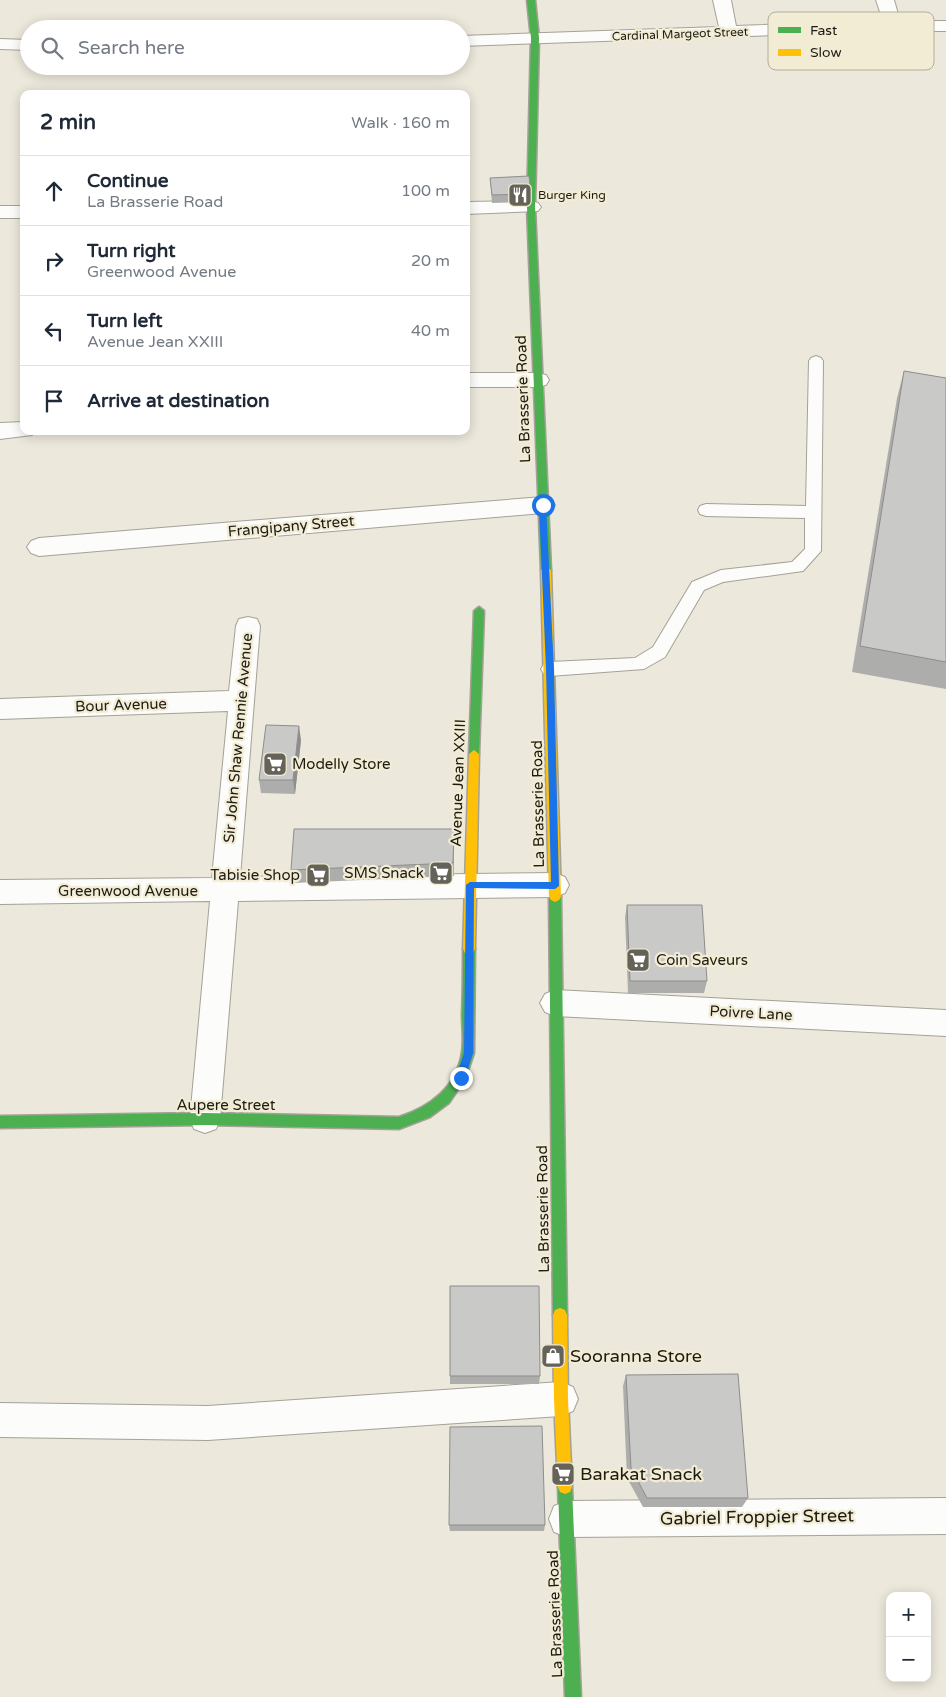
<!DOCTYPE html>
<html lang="en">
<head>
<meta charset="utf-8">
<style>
  :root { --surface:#fff; --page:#f6f6f7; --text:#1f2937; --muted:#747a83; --line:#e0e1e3 }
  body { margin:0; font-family:"Varela Round",sans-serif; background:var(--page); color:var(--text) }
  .controls { position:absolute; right:15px; bottom:15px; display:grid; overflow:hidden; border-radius:10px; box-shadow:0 2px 12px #0003 }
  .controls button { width:45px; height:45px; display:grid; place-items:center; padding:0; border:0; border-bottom:1px solid var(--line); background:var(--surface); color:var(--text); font:25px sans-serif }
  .stop { position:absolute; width:15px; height:15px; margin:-11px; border:4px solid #1a73e8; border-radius:50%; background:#fff }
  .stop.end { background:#1a73e8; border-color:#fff; box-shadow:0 1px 5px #0008 }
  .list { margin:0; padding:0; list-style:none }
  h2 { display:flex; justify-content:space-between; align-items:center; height:65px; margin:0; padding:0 20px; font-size:21px }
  h2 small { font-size:16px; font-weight:400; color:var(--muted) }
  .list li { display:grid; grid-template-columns:32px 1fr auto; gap:15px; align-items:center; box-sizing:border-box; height:70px; padding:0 20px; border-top:1px solid var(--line) }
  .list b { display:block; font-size:19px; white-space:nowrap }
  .list p { margin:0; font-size:16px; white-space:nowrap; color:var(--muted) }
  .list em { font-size:16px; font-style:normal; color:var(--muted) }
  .icon { flex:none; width:28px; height:28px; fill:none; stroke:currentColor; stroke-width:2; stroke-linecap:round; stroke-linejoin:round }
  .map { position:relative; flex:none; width:946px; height:1697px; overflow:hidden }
  .search { position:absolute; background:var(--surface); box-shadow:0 2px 12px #0003; left:20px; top:20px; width:450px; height:55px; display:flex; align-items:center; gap:12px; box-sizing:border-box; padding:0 18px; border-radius:28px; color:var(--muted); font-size:19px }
  .panel { position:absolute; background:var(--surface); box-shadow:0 2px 12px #0003; left:20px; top:90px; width:450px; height:345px; border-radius:10px }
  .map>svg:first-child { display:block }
</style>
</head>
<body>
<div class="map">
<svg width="946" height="1697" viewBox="0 0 946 1697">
  <rect width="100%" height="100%" fill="#ece8db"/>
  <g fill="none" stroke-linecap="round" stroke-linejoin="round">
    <g stroke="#a4a197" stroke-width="2">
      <path id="lane" d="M 816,356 L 821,358 L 823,361 L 821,551 L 803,571 L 723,582 L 704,590 L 665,657 L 644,669 L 550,676 L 544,674 L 541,669 L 544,664 L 550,662 L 635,658 L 653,647 L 692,582 L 721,570 L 792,562 L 805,549 L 805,518 L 706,516 L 700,514 L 698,510 L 700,506 L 706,504 L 806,506 L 809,361 L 811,358 Z"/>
    </g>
    <g stroke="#a4a197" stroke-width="2">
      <path id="street" d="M 713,0 L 731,0 L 736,26 L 883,21 L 876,0 L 894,0 L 900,21 L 946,21 L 946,31 L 893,31 L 461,46 L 461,36 L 719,27 Z
        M 0,39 L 29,40 L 29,50 L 0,49 Z
        M 531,201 L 538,203 L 541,207 L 538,211 L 466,214 L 466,202 Z
        M 0,206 L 24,206 L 24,218 L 0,218 Z
        M 466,373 L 538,373 L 546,375 L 549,380 L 546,385 L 538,387 L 466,387 Z
        M 24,422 L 24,431 L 35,431 L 32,435 L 0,439 L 0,423 Z
        M 543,497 L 551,499 L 555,505 L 551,511 L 543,513 L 39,556 L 31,553 L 27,547 L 31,541 L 39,538 Z
        M 248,617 L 257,619 L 260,626 L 240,877 L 555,873 L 565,877 L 569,885 L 565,893 L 555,897 L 238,901 L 220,1119 L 216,1129 L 205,1133 L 194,1129 L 190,1119 L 210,901 L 0,904 L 0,880 L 212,878 L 228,711 L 0,719 L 0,699 L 229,691 L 236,626 L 239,619 Z
        M 555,990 L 946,1010 L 946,1036 L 555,1016 L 545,1012 L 540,1003 L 545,994 Z
        M 561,1382 L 573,1387 L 578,1399 L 573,1411 L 561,1416 L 208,1440 L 0,1437 L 0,1403 L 208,1406 Z
        M 946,1498 L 946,1534 L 567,1537 L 554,1532 L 549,1519 L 554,1506 L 567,1501 Z"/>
    </g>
    <g stroke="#a4a197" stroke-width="3">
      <path id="fast" d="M 527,0 L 535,0 L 539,38 L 535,207 L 551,570 L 546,574 L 541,570 L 527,207 L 531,38 Z
        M 479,607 L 484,611 L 479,754 L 474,758 L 469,754 L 474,611 Z
        M 555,892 L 559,894 L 561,897 L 567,1315 L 565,1320 L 560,1322 L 555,1320 L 553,1315 L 549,897 L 551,894 Z
        M 469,944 L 473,945 L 475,949 L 474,1053 L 469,1068 L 462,1084 L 449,1103 L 430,1117 L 399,1129 L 205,1125 L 0,1128 L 0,1116 L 205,1113 L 399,1117 C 430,1107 457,1087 462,1052 C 464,1040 462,1026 462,1014 C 463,992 463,971 463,949 L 465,945 Z
        M 565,1480 L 570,1482 L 572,1487 L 581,1697 L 565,1697 L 558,1487 L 560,1482 Z"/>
    </g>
    <g stroke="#a4a197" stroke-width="3">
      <path id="slow" d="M 546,566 L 551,570 L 561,897 L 559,900 L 555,902 L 551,900 L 549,897 L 541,570 Z
        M 474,750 L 479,754 L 475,949 L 473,953 L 469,954 L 465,953 L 463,949 L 469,754 Z
        M 560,1308 L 565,1310 L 567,1315 L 568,1399 L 572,1487 L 570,1492 L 565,1494 L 560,1492 L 558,1487 L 554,1399 L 553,1315 L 555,1310 Z"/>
    </g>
    <use href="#lane" fill="#fcfcfa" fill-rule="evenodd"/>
    <use href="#street" fill="#fcfcfa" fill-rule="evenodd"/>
    <use href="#fast" fill="#4caf50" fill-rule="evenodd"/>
    <use href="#slow" fill="#ffc107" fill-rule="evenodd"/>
  </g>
  <path fill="#adaeac" d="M 490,178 L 531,194 L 531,202 L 492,203 Z
    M 904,371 L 946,378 L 946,689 L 852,672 L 897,398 Z
    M 301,740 L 295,794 L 261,793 L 259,780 Z
    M 454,829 L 454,876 L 294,883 L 291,870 Z
    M 627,905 L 707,981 L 704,993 L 628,993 L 625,917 Z
    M 626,1375 L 748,1498 L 742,1507 L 643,1507 L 627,1478 L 623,1386 Z
    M 450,1376 L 540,1376 L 539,1384 L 450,1384 Z
    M 449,1525 L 545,1525 L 544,1531 L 450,1531 Z"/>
  <path fill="#8d8d8c" d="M 299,726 L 301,740 L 295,794 L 293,780 Z"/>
  <path fill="#c9cac8" stroke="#8d8d8c" d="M 529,176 L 531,194 L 492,195 L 490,178 Z
    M 904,371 L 946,378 L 946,662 L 860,646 Z
    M 266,725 L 299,726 L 293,780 L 259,780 Z
    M 294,829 L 454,829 L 453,863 L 291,870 Z
    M 627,905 L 702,905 L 707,981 L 630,981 Z
    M 450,1286 L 539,1286 L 540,1376 L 450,1376 Z
    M 738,1374 L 748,1498 L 647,1498 L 631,1468 L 626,1375 Z
    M 542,1426 L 545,1525 L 449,1525 L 450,1427 Z"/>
  <path fill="#1a73e8" d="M 543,502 L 546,505 L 554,669 L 559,886 L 555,889 L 474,888 L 473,1053 L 465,1078 L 461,1082 L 456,1078 L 464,1053 L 466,885 L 470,882 L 551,882 L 546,669 L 539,505 Z"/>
  <defs>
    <g id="restaurant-square" transform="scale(1.25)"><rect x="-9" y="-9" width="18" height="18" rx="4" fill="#656359" stroke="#f2ecd5"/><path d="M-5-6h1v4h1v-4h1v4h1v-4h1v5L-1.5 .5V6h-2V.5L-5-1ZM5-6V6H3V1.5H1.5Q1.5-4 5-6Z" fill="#fff"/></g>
    <g id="supermarket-square" transform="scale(1.25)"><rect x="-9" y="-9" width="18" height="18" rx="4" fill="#656359" stroke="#f2ecd5"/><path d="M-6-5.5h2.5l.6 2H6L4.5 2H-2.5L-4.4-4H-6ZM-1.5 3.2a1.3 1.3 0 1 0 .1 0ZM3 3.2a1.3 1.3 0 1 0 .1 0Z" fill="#fff"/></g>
    <g id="shop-square" transform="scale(1.25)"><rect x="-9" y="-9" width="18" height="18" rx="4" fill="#656359" stroke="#f2ecd5"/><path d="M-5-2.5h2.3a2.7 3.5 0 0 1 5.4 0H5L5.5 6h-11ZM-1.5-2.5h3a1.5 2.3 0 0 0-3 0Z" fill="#fff"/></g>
  </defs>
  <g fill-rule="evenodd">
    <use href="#restaurant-square" x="520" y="195"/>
    <use href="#supermarket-square" x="275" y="764"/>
    <use href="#supermarket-square" x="441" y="873"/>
    <use href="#supermarket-square" x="318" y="875"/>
    <use href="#supermarket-square" x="638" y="960"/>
    <use href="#shop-square" x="553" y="1356"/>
    <use href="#supermarket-square" x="563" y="1474"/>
  </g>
  <g text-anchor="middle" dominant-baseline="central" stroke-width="4.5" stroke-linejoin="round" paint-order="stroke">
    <g font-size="12" fill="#1d1b13" stroke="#f2ecd5">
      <text transform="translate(680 34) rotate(-2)">Cardinal Margeot Street</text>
    </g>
    <g font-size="12" fill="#1d1b13" stroke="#f2ecd5" text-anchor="start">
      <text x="538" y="195">Burger King</text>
    </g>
    <g font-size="15" fill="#1d1b13" stroke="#f2ecd5">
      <text transform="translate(523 399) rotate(-92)">La Brasserie Road</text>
      <text transform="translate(291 526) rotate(-5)">Frangipany Street</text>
      <text transform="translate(121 705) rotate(-2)">Bour Avenue</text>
      <text transform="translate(238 738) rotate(-85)">Sir John Shaw Rennie Avenue</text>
      <text transform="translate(458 783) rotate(-88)">Avenue Jean XXIII</text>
      <text transform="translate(538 804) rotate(-91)">La Brasserie Road</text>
      <text x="128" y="891">Greenwood Avenue</text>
      <text transform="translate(751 1013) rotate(3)">Poivre Lane</text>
      <text x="226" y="1105">Aupere Street</text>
      <text transform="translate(543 1209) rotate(-91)">La Brasserie Road</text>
      <text transform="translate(555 1614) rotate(-92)">La Brasserie Road</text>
    </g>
    <g font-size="15" fill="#1d1b13" stroke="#f2ecd5" text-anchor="start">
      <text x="292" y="764">Modelly Store</text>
      <text x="424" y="873" text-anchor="end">SMS Snack</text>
      <text x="300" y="875" text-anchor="end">Tabisie Shop</text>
      <text x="656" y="960">Coin Saveurs</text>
    </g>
    <g font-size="18" fill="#1d1b13" stroke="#f2ecd5" text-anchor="start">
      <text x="570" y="1356">Sooranna Store</text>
      <text x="580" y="1474">Barakat Snack</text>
    </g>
    <g font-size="18" fill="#1d1b13" stroke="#f2ecd5">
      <text transform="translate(757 1517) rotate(-1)">Gabriel Froppier Street</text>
    </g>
  </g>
  <rect x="768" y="12" width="166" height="58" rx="8" fill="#f2ecd5" stroke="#b2ad9b" stroke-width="1"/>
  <rect x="778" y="27" width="23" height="6" fill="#4caf50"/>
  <rect x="778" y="49" width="23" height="7" fill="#ffc107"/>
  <g font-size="14" fill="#1d1b13">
    <text x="810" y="35">Fast</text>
    <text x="810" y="57">Slow</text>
  </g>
</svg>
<div class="controls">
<button>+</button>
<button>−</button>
</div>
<div class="stop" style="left:543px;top:505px"></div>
<div class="stop end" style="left:461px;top:1078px"></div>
<div class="search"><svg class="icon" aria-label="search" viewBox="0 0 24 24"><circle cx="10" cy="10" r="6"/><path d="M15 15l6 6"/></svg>Search here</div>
<section class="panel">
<h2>2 min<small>Walk · 160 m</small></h2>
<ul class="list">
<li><svg class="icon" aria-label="ahead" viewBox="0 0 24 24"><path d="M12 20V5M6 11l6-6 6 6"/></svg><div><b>Continue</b><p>La Brasserie Road</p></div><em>100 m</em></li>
<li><svg class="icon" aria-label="right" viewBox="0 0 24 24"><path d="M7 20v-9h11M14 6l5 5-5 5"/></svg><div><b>Turn right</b><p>Greenwood Avenue</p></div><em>20 m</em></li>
<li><svg class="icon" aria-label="left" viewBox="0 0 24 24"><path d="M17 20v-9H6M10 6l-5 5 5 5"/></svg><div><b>Turn left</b><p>Avenue Jean XXIII</p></div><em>40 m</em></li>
<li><svg class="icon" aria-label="arrive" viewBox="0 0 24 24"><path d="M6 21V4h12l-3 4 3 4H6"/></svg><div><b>Arrive at destination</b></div></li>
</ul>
</section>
</div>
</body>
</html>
